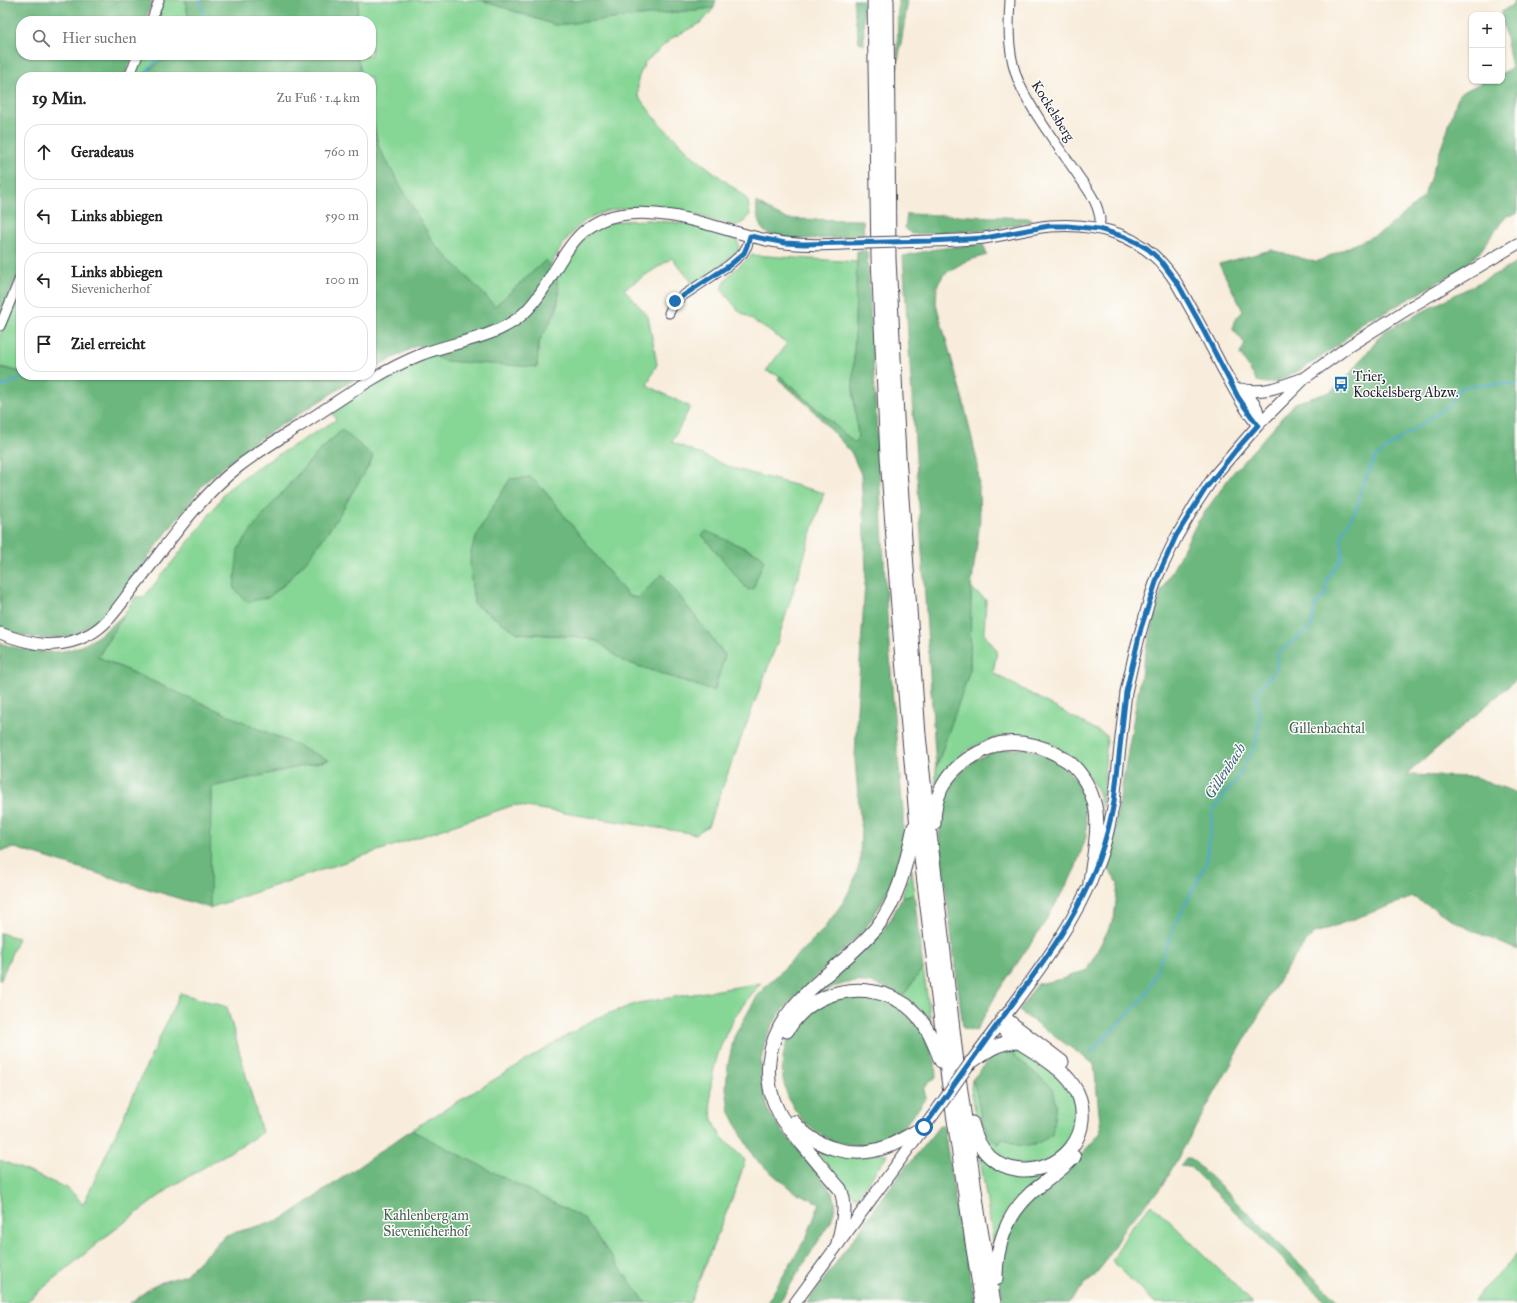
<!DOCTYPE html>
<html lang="de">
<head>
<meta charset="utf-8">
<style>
  :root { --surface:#fff; --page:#f2f2f2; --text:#222; --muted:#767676; --line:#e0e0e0 }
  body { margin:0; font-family:"IM FELL Great Primer",serif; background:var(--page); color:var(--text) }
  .controls { position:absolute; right:12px; top:12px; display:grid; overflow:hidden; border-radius:8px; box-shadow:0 1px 3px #0004 }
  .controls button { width:36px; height:36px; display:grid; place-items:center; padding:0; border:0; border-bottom:1px solid var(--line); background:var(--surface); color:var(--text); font:20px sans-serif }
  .stop { position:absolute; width:12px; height:12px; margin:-9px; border:3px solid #1f6fb2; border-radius:50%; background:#fff }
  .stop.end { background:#1f6fb2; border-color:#fff; box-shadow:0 1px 4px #0008 }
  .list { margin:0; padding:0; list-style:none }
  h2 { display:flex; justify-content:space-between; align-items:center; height:52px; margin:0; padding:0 16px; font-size:17px }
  h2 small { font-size:13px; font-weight:400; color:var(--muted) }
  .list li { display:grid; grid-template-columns:26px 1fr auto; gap:12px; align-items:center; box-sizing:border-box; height:56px; margin:0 8px 8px; padding:0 8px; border:1px solid var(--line); border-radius:16px }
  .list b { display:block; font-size:15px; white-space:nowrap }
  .list p { margin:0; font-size:13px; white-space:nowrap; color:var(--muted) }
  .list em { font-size:13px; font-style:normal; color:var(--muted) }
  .icon { flex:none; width:22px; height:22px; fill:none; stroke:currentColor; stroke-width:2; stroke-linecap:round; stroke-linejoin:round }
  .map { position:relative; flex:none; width:1517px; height:1303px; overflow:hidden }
  .search { position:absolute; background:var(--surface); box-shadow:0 1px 3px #0004; left:16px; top:16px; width:360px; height:44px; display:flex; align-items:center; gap:10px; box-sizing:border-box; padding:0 14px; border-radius:16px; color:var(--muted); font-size:15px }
  .panel { position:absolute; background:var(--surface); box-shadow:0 1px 3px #0004; left:16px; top:72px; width:360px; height:308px; border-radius:16px }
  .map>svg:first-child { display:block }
</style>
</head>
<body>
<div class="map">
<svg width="1517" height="1303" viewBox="0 0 1517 1303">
  <rect width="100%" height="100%" fill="#fdfcf7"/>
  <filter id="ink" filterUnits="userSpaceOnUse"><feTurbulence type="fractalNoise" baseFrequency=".025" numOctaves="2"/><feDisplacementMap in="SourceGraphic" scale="8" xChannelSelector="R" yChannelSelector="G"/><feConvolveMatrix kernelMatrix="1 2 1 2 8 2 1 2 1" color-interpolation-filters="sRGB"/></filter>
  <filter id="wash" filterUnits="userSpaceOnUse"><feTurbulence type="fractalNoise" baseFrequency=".012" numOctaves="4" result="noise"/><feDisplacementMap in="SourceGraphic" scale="16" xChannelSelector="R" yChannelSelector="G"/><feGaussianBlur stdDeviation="0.9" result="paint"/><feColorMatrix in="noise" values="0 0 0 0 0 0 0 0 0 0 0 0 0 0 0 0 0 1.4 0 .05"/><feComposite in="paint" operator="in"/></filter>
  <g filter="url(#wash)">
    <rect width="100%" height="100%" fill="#f8eddc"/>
    <path fill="#86d695" stroke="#547c68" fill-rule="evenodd" d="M 162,0 L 185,0 L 189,21 L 154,21 Z
      M 359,0 L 481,0 L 555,25 L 714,8 L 702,22 L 672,38 L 645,62 L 638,79 L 638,96 L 659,123 L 694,157 L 742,194 L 748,201 L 750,215 C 746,220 741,226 733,225 C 721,224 707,218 695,215 C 664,207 626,203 596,215 C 574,224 561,247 550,266 L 546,260 L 495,306 L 432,241 L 379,148 L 371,113 L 371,77 L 362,77 L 357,55 L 371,55 L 371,21 L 356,21 Z
      M 142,55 L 169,55 L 139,77 L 134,77 Z
      M 649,220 L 688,224 L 737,239 L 739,247 L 736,254 L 694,285 L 672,258 L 624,289 L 648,316 L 657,364 L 647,385 L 690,407 L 672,442 L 732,468 L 824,493 L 777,643 L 708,826 L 696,834 L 514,805 L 209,908 L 211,787 L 328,760 L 98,657 L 135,597 L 144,597 L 202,525 L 227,490 L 253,470 L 336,420 L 329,407 L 429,352 L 537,367 L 539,342 L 557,310 L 559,293 L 556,276 L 579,242 L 601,225 L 621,221 ZM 342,430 L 309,558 L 284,585 L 269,597 L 289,484 L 322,448 ZM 544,490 L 628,596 L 638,598 L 662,574 L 725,655 L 714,691 L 623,661 L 597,641 L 579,637 L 518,633 L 474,604 C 473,589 468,566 472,551 C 477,533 488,517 497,501 Z
      M 752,255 L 857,262 L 853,388 L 858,437 L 855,443 L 780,376 L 766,371 L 787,343 L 739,311 L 721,289 L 730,274 Z
      M 21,287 L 21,372 L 0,367 L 0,335 Z
      M 971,588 L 986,600 L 984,633 L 997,651 L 993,673 L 1107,736 L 1102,808 C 1100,801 1099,794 1096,788 C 1071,740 1015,720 968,750 C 955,759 945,774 936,787 L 936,768 L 970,670 Z
      M 911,870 L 912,870 L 914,894 L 902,897 Z
      M 0,933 L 18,938 L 0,981 Z
      M 923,968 L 931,1023 L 924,1013 L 903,996 Z
      M 761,983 C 753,993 745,1002 738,1012 C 718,1043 697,1102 721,1136 C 728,1144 737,1152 745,1160 L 737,1186 L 690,1303 L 646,1303 L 607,1251 L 161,1303 L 233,1244 L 307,1206 L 418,1134 L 411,1130 L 596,1018 L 638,1003 Z
      M 180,993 L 227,1007 L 262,1133 L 174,1185 L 104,1238 L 25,1303 L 0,1303 L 0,1160 L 67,1188 L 76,1196 L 83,1205 Z
      M 1000,1048 L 1020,1048 L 1050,1068 L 1072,1089 L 1079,1115 L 1071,1142 L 1051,1162 L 1021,1167 L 993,1155 L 979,1130 L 971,1089 L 972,1080 L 977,1090 L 981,1119 L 998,1144 L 1003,1138 L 1016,1145 L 1035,1145 L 996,1052 Z
      M 811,1145 L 887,1154 L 888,1154 L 858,1196 L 855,1197 Z
      M 979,1151 L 992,1162 L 1054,1167 L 994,1247 Z
      M 1152,1204 L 1253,1303 L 1155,1303 L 1112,1261 L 1131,1227 Z
      M 1517,1253 L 1517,1303 L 1473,1303 L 1483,1289 L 1504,1269 Z"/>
    <path fill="#6cb77e" stroke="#476c5c" d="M 0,0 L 152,0 L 145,21 L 21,21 L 21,55 L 133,55 L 124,77 L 21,77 L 21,267 L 0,318 Z
      M 185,0 L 359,0 L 356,21 L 189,21 Z
      M 481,0 L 716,0 L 714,8 L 555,25 Z
      M 853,0 L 863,0 L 864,45 L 859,42 Z
      M 898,0 L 908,0 L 897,68 Z
      M 1515,0 L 1517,0 L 1517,214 L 1506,216 L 1479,253 L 1458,271 L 1382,314 C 1364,317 1356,329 1343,341 C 1331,352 1284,382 1269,383 C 1265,383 1260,382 1257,381 L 1240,354 L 1245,344 L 1233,329 L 1234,321 L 1243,311 L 1219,264 L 1271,250 L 1316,262 L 1384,231 L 1423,198 L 1445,137 L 1459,94 L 1485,81 L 1502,81 L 1502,73 L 1512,68 L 1501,12 L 1512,5 Z
      M 169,55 L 357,55 L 362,77 L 139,77 Z
      M 371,113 L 379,148 L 432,241 L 495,306 L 546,260 C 563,284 562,300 548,326 C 546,331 541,336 539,342 C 537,349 538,359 537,367 L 443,361 L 418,345 L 371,370 Z
      M 756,202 L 776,214 L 787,219 L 863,220 L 864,236 C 843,237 780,244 764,231 C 757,225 757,211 756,202 Z
      M 907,214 L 1031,218 L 1030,222 L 987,230 L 911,234 L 905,228 Z
      M 983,244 L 987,255 L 966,261 L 944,274 L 937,286 L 936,304 L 963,400 L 978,465 L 980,521 L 971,588 L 970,670 L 936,768 L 903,256 L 936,249 Z
      M 857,251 L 867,251 L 887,615 L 894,716 L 903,811 L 903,844 L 894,878 L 881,904 L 865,929 L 794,998 L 779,1014 L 766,1037 L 761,1060 L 761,1082 L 769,1112 L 781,1129 L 833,1193 L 836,1205 L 831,1221 L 779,1303 L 767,1303 L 807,1236 L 820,1203 L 793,1191 L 755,1159 L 743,1138 L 729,1110 L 726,1088 L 728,1065 L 734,1037 L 759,993 L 823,930 L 844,901 L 853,883 L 860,862 L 861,829 L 855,760 L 857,710 L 866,568 L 861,474 L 851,452 L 809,406 L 778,379 L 780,376 L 855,443 L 858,437 L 853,388 Z
      M 1517,263 L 1517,679 L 1406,775 L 1475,777 L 1517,793 L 1517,950 L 1469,929 L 1413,897 L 1316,933 L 1306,942 L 1281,976 L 1161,1188 L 1126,1226 L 1099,1271 L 1079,1290 L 1069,1303 L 1002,1303 L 999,1277 L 1006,1235 L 1016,1215 L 1035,1195 L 1068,1170 L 1101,1132 L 1094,1064 L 1019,1011 L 1037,984 L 1062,979 L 1087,970 L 1114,919 L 1118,883 L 1108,868 L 1143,664 L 1161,592 L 1197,523 L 1232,474 L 1295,403 L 1330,392 L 1346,379 L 1383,332 Z
      M 0,367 L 21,372 L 21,375 L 361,375 L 253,443 L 205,482 L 103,617 L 73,636 L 40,639 L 0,630 Z
      M 342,430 L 373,456 L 370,463 L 338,517 L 309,558 L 284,584 L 269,597 L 247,602 L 234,589 L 238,549 L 265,512 L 322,448 Z
      M 530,477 L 544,490 L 628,596 L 638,598 L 662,574 L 725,655 L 714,691 L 623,661 L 597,641 L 579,637 L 518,633 L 474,604 C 473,589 468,567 471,552 C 477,529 498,499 510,479 Z
      M 706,531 L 761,555 L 764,560 L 753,589 L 748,590 L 702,535 Z
      M 123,615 L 98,657 L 329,760 L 211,787 L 210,908 L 15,848 L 0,851 L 0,643 C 27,652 60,658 87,643 C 100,636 112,625 123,615 Z
      M 1008,749 L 1029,749 L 1047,755 L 1062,764 L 1076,780 L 1083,792 L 1087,834 L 1074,872 L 1044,924 L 997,993 L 976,1031 L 963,1028 L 939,835 L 942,802 L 951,783 L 963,770 L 976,759 L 991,753 Z
      M 914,894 L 923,968 L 903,996 C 891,991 878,983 865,982 C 848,980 830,988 815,996 L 812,993 L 879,936 L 892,917 L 902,897 Z
      M 858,993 L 894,1002 L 922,1027 L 935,1062 L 936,1078 L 931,1080 L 924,1089 L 926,1099 C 918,1109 900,1133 890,1139 C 880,1145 865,1146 854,1145 C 797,1142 761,1073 796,1027 C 800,1021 807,1017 812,1013 C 815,1009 819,1005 823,1003 C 831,998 849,996 858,993 Z
      M 996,1052 L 1011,1053 L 1053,1088 L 1056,1104 L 1052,1135 C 1031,1148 1026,1150 1003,1138 L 999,1144 C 977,1131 982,1101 972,1080 Z
      M 941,1124 L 944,1128 L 963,1251 L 966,1251 L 975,1303 L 807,1303 L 902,1171 L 913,1159 Z
      M 411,1130 L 583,1218 L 646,1303 L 130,1303 L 156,1284 L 185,1275 L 226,1235 L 283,1219 Z
      M 1186,1158 L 1189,1158 L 1194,1161 L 1340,1303 L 1327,1303 L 1190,1167 L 1180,1166 Z"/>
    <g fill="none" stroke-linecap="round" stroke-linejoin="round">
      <path stroke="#54aad0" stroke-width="2" d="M 200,0 L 206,21
        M 145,77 C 148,65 156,61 167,55
        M 0,387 L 30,375
        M 1090,1053 L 1147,994 L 1174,927 L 1206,864 L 1213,810 L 1235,782 L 1256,743 L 1260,718 L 1256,693 L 1276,669 L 1278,653 L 1312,626 L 1315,604 L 1325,596 L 1327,579 L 1342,558 L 1342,534 L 1356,510 L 1360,491 L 1375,458 L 1405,435 L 1449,406 L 1461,387 L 1492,384 L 1517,384"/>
    </g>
  </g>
  <g filter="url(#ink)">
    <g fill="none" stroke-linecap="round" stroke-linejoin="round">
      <g stroke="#424053" stroke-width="11">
        <path id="minor" d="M 1010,0 C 1008,30 1008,60 1021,87 C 1036,118 1058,146 1077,174 C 1085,186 1096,199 1099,214 C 1101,219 1100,224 1099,229
          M 151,21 L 159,0
          M 129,77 L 138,55
          M 669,313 L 675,301 L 729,265 L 743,253 L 747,246 L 750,236
          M 0,326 L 21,276"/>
      </g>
      <g stroke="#424053" stroke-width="13">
        <path id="major" d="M 900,242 C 928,241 957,241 984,238 C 1006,235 1028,228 1050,226 C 1105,222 1152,238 1180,289 C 1195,315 1209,342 1223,369 C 1234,388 1243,408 1258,425
          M 1240,389 C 1265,394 1278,387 1301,379
          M 1240,389 C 1253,403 1260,404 1258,425
          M 0,633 C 31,645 59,651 90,634 C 110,623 122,601 136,584 C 167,545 198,498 238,467 C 261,449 287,434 312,418 C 347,395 381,371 420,355 C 452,342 488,340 517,319 C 558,288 560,225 619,215 C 672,206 722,232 772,241 C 803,247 835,244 866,243
          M 973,1059 C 1018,997 1070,937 1098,864 C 1106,844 1110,823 1114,802 L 1126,692 L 1135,652 L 1150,598 L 1158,575 L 1177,536 L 1195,505 L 1215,475 L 1258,425 L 1306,377 L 1349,346 L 1414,305 L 1517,244
          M 795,1303 L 939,1107"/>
      </g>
      <g stroke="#424053" stroke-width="15">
        <path id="highway" d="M 874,0 L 878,258 L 887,457 L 901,648 L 916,817 L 948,1079 L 973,1249 L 982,1303
          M 887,0 L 889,259 L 899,456 L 919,735 L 926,800 L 957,1063 L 979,1218 L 994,1303
          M 934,824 C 934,812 936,800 941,789 C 951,769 969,756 989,748 C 993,746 998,743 1003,743 C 1022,741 1039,745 1056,754 C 1060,757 1065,759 1069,762 C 1082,773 1091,790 1095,806 C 1100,827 1093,860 1090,882
          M 1003,1017 L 1062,1062
          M 787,1031 C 812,989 866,978 906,1005 C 925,1019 933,1041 941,1061
          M 970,1063 C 987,1051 997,1042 1018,1042
          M 794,1122 C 816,1149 854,1159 886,1147 C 899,1142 911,1134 924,1127
          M 972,1123 C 975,1136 980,1148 990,1157 C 1023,1186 1079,1163 1082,1120 C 1083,1108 1080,1095 1073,1085 C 1060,1065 1028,1049 1008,1035 L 1003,1028 L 1003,1017
          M 838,1243 C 842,1225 848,1207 840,1189 C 826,1173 813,1157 799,1140 C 792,1131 783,1122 778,1111 C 770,1095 767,1079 769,1061 C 776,999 840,972 876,928 C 900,898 906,862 914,827
          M 996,1279 C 996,1247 1006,1215 1031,1193 C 1045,1181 1061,1171 1074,1157"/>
      </g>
      <use href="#minor" stroke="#fff" stroke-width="9"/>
      <use href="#major" stroke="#fff" stroke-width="11"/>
      <use href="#highway" stroke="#fff" stroke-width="13"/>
      <g stroke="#424053" stroke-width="13" stroke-linecap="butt">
        <path id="major-bridge" d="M 866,243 L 900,242
          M 939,1107 L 970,1063"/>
      </g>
      <use href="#major-bridge" stroke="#fff" stroke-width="11"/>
    </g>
  </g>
  <g fill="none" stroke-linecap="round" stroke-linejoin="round" filter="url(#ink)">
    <path stroke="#1f6fb2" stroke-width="5" d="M 675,301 L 730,265 L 744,253 L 747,246 L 750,236 L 785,243 L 804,244 L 931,241 L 985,238 L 1049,226 L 1067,226 L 1099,229 L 1125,237 L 1138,243 L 1148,249 L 1160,260 L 1178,284 L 1198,320 L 1238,397 L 1251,416 L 1258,425 L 1236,450 L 1206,488 L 1176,536 L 1158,576 L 1141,628 L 1126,692 L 1114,802 C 1098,892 1055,946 1002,1018 C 976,1054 950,1091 924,1127"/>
  </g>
  <defs>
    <g id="bus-bare" transform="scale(1.2)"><path d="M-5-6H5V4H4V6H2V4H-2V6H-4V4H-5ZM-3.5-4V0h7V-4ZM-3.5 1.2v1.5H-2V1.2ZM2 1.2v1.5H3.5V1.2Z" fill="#1f6fb2" stroke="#fdfcf7" stroke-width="2.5" paint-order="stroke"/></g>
  </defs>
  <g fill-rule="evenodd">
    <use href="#bus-bare" x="1341" y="384"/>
  </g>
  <g text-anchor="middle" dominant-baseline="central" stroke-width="3" stroke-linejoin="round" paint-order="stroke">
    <g font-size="14" fill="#22223b" stroke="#fdfcf7">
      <text transform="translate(1053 111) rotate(58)">Kockelsberg</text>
    </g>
    <g font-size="14" fill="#22223b" stroke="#fdfcf7" text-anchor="start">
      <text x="1353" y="376">Trier,<tspan x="1353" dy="16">Kockelsberg Abzw.</tspan></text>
    </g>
    <g font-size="14" fill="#45615a" stroke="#fdfcf7">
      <text x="1327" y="728">Gillenbachtal</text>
      <text x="426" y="1215">Kahlenberg am<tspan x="426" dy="16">Sievenicherhof</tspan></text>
    </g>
    <g font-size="15" font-style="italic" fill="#385f7e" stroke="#fdfcf7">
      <text transform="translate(1225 771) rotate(-57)">Gillenbach</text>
    </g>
  </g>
</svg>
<div class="controls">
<button>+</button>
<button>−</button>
</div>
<div class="stop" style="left:924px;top:1127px"></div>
<div class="stop end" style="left:675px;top:301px"></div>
<div class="search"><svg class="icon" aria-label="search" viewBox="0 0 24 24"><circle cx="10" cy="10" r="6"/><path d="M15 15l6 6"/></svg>Hier suchen</div>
<section class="panel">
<h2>19 Min.<small>Zu Fuß · 1.4 km</small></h2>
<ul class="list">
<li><svg class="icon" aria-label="ahead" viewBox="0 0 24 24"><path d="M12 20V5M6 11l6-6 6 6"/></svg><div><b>Geradeaus</b></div><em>760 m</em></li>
<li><svg class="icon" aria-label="left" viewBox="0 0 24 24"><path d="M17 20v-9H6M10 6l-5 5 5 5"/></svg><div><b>Links abbiegen</b></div><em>590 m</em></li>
<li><svg class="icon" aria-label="left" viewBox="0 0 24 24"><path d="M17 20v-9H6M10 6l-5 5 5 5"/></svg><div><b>Links abbiegen</b><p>Sievenicherhof</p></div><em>100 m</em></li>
<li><svg class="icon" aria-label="arrive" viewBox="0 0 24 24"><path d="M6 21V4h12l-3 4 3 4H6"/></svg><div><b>Ziel erreicht</b></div></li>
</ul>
</section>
</div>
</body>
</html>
